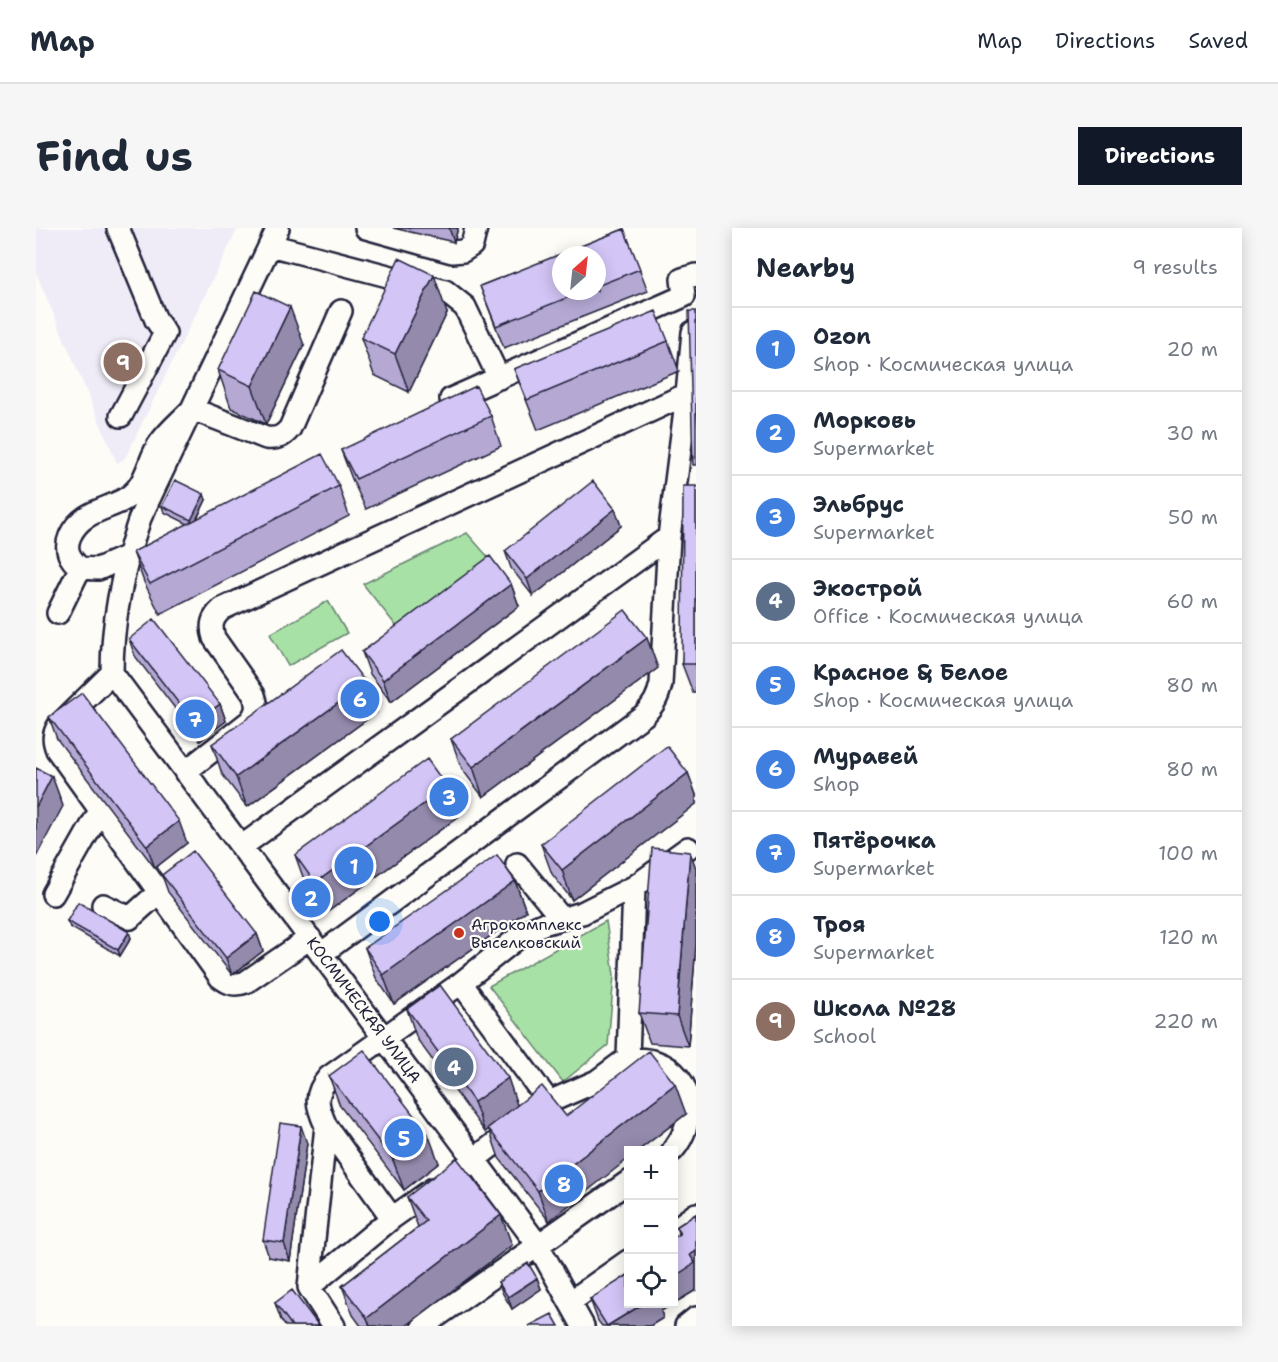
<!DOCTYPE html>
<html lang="en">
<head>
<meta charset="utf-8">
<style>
  :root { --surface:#fff; --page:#f6f6f7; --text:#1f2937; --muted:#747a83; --line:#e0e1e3; --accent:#111827 }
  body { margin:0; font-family:"Shantell Sans",sans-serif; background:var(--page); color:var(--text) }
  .controls { position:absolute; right:18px; bottom:18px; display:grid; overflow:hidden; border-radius:0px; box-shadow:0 3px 15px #0003 }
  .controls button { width:54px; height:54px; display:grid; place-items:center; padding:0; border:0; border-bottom:2px solid var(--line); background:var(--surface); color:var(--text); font:30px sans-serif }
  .compass { position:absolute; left:516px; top:18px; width:54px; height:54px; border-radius:50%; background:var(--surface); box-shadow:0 3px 15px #0003; rotate:27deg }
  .you { position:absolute; left:344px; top:694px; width:21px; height:21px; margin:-15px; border:4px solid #fff; border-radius:50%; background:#1a73e8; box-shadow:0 0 0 9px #1a73e833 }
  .badge { display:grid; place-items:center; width:39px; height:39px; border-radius:50%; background:var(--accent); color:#fff; font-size:20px; font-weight:700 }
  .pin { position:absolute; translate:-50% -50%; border:3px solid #fff; box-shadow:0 2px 6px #0006 }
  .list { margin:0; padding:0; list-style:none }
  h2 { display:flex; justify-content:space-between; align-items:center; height:78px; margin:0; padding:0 24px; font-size:26px }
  h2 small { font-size:20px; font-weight:400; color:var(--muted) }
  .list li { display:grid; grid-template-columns:39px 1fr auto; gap:18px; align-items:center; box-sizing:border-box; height:84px; padding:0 24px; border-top:2px solid var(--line) }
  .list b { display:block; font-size:22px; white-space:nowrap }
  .list p { margin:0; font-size:20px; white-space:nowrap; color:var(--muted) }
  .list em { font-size:20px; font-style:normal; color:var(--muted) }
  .icon { flex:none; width:33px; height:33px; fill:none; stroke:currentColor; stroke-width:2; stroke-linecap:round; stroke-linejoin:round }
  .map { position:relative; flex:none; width:660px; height:1098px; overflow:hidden; border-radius:0px }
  header { display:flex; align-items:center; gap:36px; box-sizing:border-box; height:84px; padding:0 30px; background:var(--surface); border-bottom:2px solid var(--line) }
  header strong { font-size:28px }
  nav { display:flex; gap:33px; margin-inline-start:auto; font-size:21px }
  .intro { display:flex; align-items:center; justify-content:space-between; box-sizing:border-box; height:144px; padding:0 36px }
  h1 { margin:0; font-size:42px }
  .button { padding:15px 27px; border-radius:0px; background:var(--accent); color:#fff; font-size:21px; font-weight:700 }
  main { display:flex; gap:36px; padding:0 36px }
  aside { flex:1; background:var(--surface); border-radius:0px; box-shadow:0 3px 15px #0003 }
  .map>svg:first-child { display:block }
</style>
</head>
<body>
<header>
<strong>Map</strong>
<nav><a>Map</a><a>Directions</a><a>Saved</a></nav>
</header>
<div class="intro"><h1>Find us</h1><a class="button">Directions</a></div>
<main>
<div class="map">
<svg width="660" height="1098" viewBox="0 0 660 1098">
  <rect width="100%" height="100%" fill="#fdfcf7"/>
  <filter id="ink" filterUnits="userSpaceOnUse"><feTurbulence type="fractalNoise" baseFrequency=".0167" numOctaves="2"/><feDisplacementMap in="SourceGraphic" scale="12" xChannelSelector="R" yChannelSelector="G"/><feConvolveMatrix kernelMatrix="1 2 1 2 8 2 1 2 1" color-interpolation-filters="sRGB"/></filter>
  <g filter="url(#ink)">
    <path fill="#f0ecf7" d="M 0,0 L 202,0 L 92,224 L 88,231 L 81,235 L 0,45 Z"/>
    <path fill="#a8e1a5" stroke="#658270" stroke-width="1.5" d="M 431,305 L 460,338 L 365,404 L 327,356 Z
      M 292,373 L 311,405 L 252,438 L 234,406 Z
      M 570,693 L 578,747 L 572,817 L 527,854 L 453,758 Z"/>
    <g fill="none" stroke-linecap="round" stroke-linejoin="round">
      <g stroke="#22223b" stroke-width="26">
        <path id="minor" d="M 82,0 L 120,92 L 129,105 L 85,188
          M 242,0 L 104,290 C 87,340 76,392 76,445 L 23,497 C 17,506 17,512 21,522 L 184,749 C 193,756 199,758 210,754 L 274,710
          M 330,0 L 416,24 L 427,23 L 436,17 L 440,0
          M 234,17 L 409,63 L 429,79 L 463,150
          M 651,166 L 657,104
          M 415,171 L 648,68 L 646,51 L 660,47
          M 92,328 L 62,341 L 44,340 C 34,331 28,322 34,308 C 48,277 83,283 101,261 C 112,248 114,228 124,215 C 133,202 146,192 156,181 L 230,210 C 241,211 247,209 254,200 L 305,83
          M 22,385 L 44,340
          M 76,445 L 502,1017 L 547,1098
          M 149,544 L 214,493 C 221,484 222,478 218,467 L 178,410 C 174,397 176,390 186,381 L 651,166 L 633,309 L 625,456 C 622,469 618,477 608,487 L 285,726
          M 205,619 L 633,309
          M 481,636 L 526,691
          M 17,666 L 64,583
          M 67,677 L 94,690 L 123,664
          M 425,755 L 513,874
          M 592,830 L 598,659
          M 427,940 L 513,874 L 561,853 L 592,830 C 601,831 612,831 620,834 C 660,848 660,895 637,922
          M 356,990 L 290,898 C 281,878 277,867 293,849 L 425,755 L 489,704 L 507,696 L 546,685 L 598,659 L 652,620
          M 638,1002 L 660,986
          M 273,1059 L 290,898
          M 534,1074 L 592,1033
          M 298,1098 L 273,1059 L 356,990 L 397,961
          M 387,1098 L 592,954
          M 650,1098 L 660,1090"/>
      </g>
      <use href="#minor" stroke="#fdfcf7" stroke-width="21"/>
    </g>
    <path fill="#b5a9d4" stroke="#22223b" stroke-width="1.5" fill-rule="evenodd" d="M 357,0 L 422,0 L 418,14 Z
      M 588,1 L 612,63 L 468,120 L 444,58 ZM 525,27 L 561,27 L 561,63 L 525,63 Z
      M 411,85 L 373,164 L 338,147 L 325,110 Z
      M 632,113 L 643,143 L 502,202 L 478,141 Z
      M 268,117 L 230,196 L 195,180 L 182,142 Z
      M 455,188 L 465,218 L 330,281 L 316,251 L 305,222 Z
      M 303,258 L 313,288 L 124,386 L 108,354 L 97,324 L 152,296 L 128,284 L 126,278 L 170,272 L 161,291 Z
      M 660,258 L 660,465 L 657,465 L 646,436 Z
      M 579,281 L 585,298 L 497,368 L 475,340 L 469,323 Z
      M 475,356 L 483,378 L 355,474 L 334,446 L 326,424 Z
      M 93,411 L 184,476 L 190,493 L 164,513 L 99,428 Z
      M 622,440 L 447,569 L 426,541 L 415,511 Z
      M 341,484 L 211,579 L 186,546 L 176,516 Z
      M 13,489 L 151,615 L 119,640 L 21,511 Z
      M 652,545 L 660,567 L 660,576 L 536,672 L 516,646 L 505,616 Z
      M 411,559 L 422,589 L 290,685 L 270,657 L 259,627 Z
      M 660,640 L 660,716 L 652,818 L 614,815 L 603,785 Z
      M 126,647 L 221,706 L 227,723 L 196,747 L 132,664 Z
      M 479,653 L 490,683 L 358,776 L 340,750 L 329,720 Z
      M 31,693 L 95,710 L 84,728 L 34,699 Z
      M 371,781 L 482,877 L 530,888 L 650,886 L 603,922 L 592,922 L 513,993 L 463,930 L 453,901 L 449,904 L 381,811 Z
      M 293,848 L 403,935 L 368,962 L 304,878 Z
      M 271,915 L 254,1033 L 233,1029 L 227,1012 Z
      M 371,969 L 476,1017 L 370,1098 L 325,1098 L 317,1087 L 306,1058 L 382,999 Z
      M 660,986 L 660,1062 L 625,1083 L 627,1090 L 614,1098 L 566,1098 L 562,1093 L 554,1071 L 592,1076 L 643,1007 L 640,999 Z
      M 501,1050 L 505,1061 L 476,1081 L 467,1066 L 462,1054 Z
      M 239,1075 L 283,1098 L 249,1098 L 245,1092 Z"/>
    <path fill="#948aac" stroke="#22223b" stroke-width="1.5" d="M 413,0 L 422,0 L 418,14 Z
      M 398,47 L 411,85 L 373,164 L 359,126 Z
      M 254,79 L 268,117 L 230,196 L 216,158 Z
      M 168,266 L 170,272 L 157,298 L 155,292 Z
      M 579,281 L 585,298 L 497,368 L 491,351 Z
      M 475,356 L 483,378 L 355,474 L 347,452 Z
      M 611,410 L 622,440 L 447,569 L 437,539 Z
      M 330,455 L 341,484 L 211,579 L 200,549 Z
      M 184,476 L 190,493 L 164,513 L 158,495 Z
      M 652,545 L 660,567 L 660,576 L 536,672 L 526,642 Z
      M 16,548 L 27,578 L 0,629 L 0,579 Z
      M 411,559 L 422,589 L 290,685 L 279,655 Z
      M 143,593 L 151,615 L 119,640 L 111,618 Z
      M 654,624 L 660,640 L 660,716 L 652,818 L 641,788 Z
      M 479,653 L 490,683 L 358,776 L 347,747 Z
      M 93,704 L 95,710 L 84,728 L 82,722 Z
      M 221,706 L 227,723 L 196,747 L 190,730 Z
      M 472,850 L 482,880 L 449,904 L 438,874 Z
      M 639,856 L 650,886 L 603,922 L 592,922 L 592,931 L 513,993 L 502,963 Z
      M 265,898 L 271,915 L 254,1033 L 248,1015 Z
      M 392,906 L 403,935 L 368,962 L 357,932 Z
      M 465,987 L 476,1017 L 370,1098 L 334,1098 L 331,1090 Z
      M 660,1023 L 660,1062 L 625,1083 L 627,1090 L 614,1098 L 571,1098 L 607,1076 L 638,1076 L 638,1049 L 654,1027 Z
      M 501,1050 L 505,1061 L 476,1081 L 472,1069 Z"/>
    <path fill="#d3c5f6" stroke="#22223b" stroke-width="1.5" d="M 588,1 L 604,41 L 561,58 L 561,27 L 525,27 L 525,63 L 548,63 L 460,98 L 444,58 Z
      M 363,30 L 398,47 L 359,126 L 325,110 Z
      M 220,63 L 254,79 L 216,158 L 182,142 Z
      M 620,83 L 632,113 L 491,172 L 478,141 Z
      M 653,83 L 660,83 L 660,237 L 657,237 Z
      M 440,158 L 455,188 L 320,251 L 305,222 Z
      M 286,226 L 303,258 L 114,356 L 97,324 Z
      M 139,252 L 168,266 L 155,292 L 126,278 Z
      M 557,253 L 579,281 L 491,351 L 469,323 Z
      M 647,258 L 660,258 L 660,436 L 646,436 Z
      M 454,328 L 475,356 L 347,452 L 326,424 Z
      M 589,382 L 611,410 L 437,539 L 415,511 Z
      M 118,391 L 184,476 L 158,495 L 93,411 Z
      M 305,422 L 330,455 L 200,549 L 176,516 Z
      M 46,465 L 143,593 L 111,618 L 13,489 Z
      M 631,518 L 652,545 L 526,642 L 505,616 Z
      M 391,531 L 411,559 L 279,655 L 259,627 Z
      M 0,540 L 16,548 L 0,579 Z
      M 616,620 L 654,624 L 641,788 L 603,785 Z
      M 157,623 L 221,706 L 190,730 L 126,647 Z
      M 461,627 L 479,653 L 347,747 L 329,720 Z
      M 42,674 L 93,704 L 82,722 L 31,693 Z
      M 404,757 L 472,850 L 438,874 L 371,781 Z
      M 328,822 L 392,906 L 357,932 L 293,848 Z
      M 613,823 L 639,856 L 502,963 L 452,900 L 506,858 L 530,888 Z
      M 244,895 L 265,898 L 248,1015 L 227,1012 Z
      M 421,930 L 465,987 L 331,1090 L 306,1058 L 390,993 L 371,969 Z
      M 660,986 L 660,1023 L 654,1027 L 659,1035 L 638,1049 L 638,1010 L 644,1006 L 640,999 Z
      M 492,1035 L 501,1050 L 472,1069 L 462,1054 Z
      M 592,1047 L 592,1076 L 607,1076 L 571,1098 L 554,1071 Z
      M 256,1062 L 283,1098 L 256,1098 L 239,1075 Z
      M 516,1086 L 523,1098 L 493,1098 Z"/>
  </g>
  <circle fill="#c8321e" stroke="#fdfcf7" stroke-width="2" cx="423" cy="705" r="6"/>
  <g text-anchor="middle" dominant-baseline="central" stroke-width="4.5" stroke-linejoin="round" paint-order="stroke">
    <g font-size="16" fill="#22223b" stroke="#fdfcf7" text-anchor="start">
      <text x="435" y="696">Агрокомплекс<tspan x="435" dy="18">Выселковский</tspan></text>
    </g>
    <g font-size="16" fill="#22223b" stroke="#fdfcf7">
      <text transform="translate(328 782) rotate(53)">КОСМИЧЕСКАЯ УЛИЦА</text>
    </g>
  </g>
</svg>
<div class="controls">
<button>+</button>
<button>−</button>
<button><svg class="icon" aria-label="locate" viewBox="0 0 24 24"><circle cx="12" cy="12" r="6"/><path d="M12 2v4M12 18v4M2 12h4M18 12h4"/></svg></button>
</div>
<svg class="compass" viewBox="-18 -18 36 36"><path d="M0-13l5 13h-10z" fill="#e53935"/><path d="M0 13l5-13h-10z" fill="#747a83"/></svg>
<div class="you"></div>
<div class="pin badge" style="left:318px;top:638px;background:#3f7fe0">1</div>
<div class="pin badge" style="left:275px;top:670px;background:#3f7fe0">2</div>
<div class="pin badge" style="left:413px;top:569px;background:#3f7fe0">3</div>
<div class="pin badge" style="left:418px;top:839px;background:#5c6f8a">4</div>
<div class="pin badge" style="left:368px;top:910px;background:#3f7fe0">5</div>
<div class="pin badge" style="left:324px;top:471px;background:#3f7fe0">6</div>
<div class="pin badge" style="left:159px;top:491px;background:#3f7fe0">7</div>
<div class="pin badge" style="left:528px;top:956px;background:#3f7fe0">8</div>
<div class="pin badge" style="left:87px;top:134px;background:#8d6e63">9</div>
</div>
<aside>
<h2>Nearby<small>9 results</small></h2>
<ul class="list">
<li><span class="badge" style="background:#3f7fe0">1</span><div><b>Ozon</b><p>Shop · Космическая улица</p></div><em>20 m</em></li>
<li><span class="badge" style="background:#3f7fe0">2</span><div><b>Морковь</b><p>Supermarket</p></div><em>30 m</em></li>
<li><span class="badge" style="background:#3f7fe0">3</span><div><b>Эльбрус</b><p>Supermarket</p></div><em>50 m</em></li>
<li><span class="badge" style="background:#5c6f8a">4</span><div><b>Экострой</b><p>Office · Космическая улица</p></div><em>60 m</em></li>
<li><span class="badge" style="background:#3f7fe0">5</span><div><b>Красное &amp; Белое</b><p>Shop · Космическая улица</p></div><em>80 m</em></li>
<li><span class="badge" style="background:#3f7fe0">6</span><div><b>Муравей</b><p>Shop</p></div><em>80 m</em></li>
<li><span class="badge" style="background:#3f7fe0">7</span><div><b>Пятёрочка</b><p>Supermarket</p></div><em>100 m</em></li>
<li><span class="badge" style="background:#3f7fe0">8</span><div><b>Троя</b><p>Supermarket</p></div><em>120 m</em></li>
<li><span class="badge" style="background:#8d6e63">9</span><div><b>Школа №28</b><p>School</p></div><em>220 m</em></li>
</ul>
</aside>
</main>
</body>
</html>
